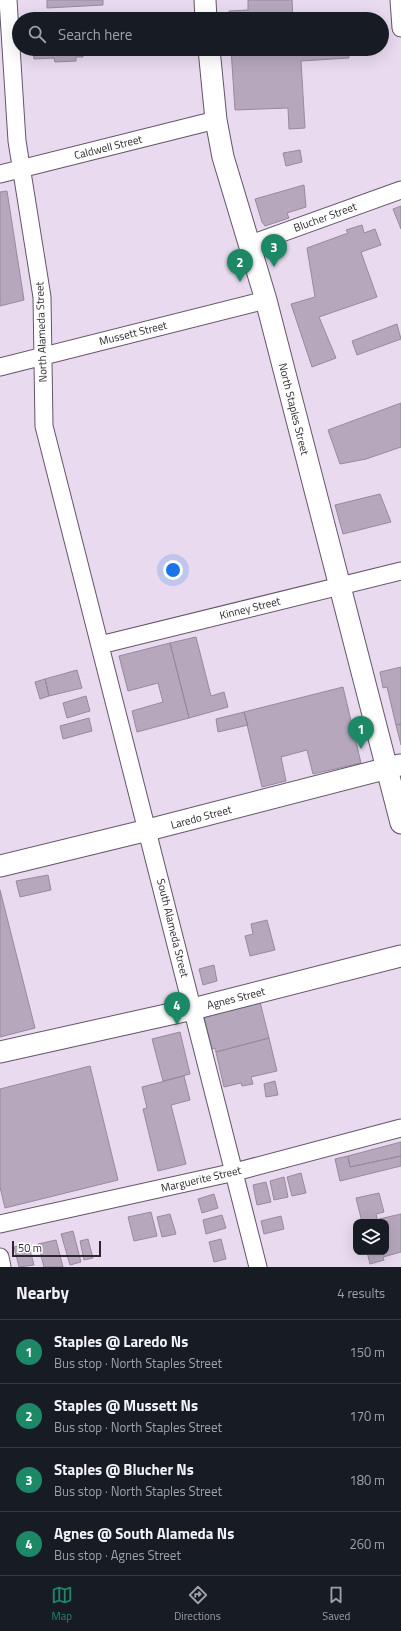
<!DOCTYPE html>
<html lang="en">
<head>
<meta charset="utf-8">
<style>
  :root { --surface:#171b24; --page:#20242c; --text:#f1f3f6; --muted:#9ea1a6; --line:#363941; --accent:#1d8865 }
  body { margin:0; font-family:"Titillium Web",sans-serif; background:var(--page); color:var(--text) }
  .controls { position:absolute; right:12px; bottom:12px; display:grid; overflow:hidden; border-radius:8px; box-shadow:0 4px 16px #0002 }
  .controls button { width:36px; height:36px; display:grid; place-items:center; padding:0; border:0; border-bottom:1px solid var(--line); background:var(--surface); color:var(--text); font:20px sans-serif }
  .scale { position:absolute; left:12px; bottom:10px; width:89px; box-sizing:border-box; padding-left:4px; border:2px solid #2c272f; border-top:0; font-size:11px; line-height:14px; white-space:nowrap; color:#2c272f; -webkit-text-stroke:3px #fff; paint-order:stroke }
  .you { position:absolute; left:173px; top:570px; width:14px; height:14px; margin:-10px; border:3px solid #fff; border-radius:50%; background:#1a73e8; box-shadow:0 0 0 6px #1a73e833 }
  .badge { display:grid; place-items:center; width:26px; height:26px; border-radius:50%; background:var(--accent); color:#fff; font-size:13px; font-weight:700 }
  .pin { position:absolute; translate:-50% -33px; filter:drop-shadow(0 1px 2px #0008) }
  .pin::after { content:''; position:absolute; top:21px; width:14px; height:12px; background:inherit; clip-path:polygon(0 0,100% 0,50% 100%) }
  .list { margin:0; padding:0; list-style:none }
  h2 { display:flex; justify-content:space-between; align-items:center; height:52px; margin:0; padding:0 16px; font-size:17px }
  h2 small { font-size:13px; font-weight:400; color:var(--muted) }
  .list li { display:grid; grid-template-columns:26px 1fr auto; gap:12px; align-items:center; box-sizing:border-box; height:64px; padding:0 16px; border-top:1px solid var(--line) }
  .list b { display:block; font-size:15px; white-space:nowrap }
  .list p { margin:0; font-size:13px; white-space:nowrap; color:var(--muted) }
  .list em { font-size:13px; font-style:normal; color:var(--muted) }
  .icon { flex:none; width:22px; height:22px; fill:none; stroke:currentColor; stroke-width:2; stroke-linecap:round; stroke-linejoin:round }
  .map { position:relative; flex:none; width:401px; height:1267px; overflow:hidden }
  .search { position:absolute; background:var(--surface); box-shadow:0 4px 16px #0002; left:12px; right:12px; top:12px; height:44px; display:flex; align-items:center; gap:10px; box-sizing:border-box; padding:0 14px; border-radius:22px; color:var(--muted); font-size:15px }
  .sheet { height:308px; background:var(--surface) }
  nav { display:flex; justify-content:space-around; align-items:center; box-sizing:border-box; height:56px; border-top:1px solid var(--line); background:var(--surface); font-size:11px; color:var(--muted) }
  nav a { display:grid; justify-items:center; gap:2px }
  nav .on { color:var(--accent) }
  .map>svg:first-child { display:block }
</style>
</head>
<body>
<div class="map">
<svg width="401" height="1267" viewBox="0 0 401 1267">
  <rect width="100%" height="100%" fill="#e9daef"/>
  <path fill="#b6a7bc" stroke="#988a9e" d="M 47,0 L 103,0 L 103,5 L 47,8 Z
    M 248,0 L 292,0 L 293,19 L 229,19 L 229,11 L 248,10 Z
    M 102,14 L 103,19 L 78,19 L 78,15 Z
    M 33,49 L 83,49 L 83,57 L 76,57 L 76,61 L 55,62 L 54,58 L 34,59 Z
    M 231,49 L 348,49 L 349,58 L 301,61 L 305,128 L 289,129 L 288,108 L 235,110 Z
    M 300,150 L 302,162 L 286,166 L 283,153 Z
    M 304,185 L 306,207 L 287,213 L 289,218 L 265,226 L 262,222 L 255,199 Z
    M 7,191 L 24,300 L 0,306 L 0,192 Z
    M 401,206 L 401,229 L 393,209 Z
    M 362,225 L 364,233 L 375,229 L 381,245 L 361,252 L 377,297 L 319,317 L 336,358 L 312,367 L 291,304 L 315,297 L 307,248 L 348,233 L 346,230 Z
    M 397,324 L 401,339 L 357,355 L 352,341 Z
    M 401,403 L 401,447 L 366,459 L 340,464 L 328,430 Z
    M 380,494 L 391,522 L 343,534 L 335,505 Z
    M 196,637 L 211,696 L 224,692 L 228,707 L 189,718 L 170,643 Z
    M 170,643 L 189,718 L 137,732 L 132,711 L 163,702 L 158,683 L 128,691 L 119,656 Z
    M 401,667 L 401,724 L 396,725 L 387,687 L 383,688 L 380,672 Z
    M 77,670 L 82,688 L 49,696 L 45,679 Z
    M 45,679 L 49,696 L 40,699 L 35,682 Z
    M 343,687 L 361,763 L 313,774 L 307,750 L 281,757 L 286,781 L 262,787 L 244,712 Z
    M 86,696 L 90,711 L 67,718 L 63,703 Z
    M 244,712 L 248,725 L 218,732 L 216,719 Z
    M 89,718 L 92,731 L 63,739 L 60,726 Z
    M 401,724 L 401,745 L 396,725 Z
    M 48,875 L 51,890 L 20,897 L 16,881 Z
    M 0,890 L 35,1028 L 0,1037 Z
    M 267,920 L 275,950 L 250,956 L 245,936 L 253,934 L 251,924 Z
    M 214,965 L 217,981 L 203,985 L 199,969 Z
    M 260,1002 L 269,1038 L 216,1052 L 215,1048 L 212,1049 L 204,1016 Z
    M 180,1032 L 190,1074 L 163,1081 L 152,1039 Z
    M 269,1038 L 277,1071 L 251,1077 L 253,1084 L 242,1086 L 241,1083 L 224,1087 L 216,1052 Z
    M 90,1066 L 118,1180 L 5,1208 L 0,1187 L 0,1089 Z
    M 184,1076 L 190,1100 L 171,1105 L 186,1164 L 158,1171 L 143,1109 L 147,1108 L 142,1087 Z
    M 275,1081 L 278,1095 L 266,1097 L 264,1084 Z
    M 401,1142 L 401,1156 L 350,1167 L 348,1156 Z
    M 348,1156 L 350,1167 L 401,1156 L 401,1166 L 340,1181 L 335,1159 Z
    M 301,1173 L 306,1193 L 292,1196 L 287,1177 Z
    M 284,1177 L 288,1197 L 274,1200 L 270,1181 Z
    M 266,1182 L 271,1202 L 257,1205 L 253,1185 Z
    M 379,1193 L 384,1212 L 376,1214 L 378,1222 L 362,1222 L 356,1198 Z
    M 214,1194 L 218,1208 L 202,1213 L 198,1199 Z
    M 151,1212 L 157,1236 L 134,1241 L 128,1217 Z
    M 170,1214 L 176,1234 L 162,1237 L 157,1217 Z
    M 401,1214 L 401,1252 L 383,1257 L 384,1260 L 370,1264 L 367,1252 L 386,1252 L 386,1222 L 379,1222 L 379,1219 Z
    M 222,1215 L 226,1228 L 206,1234 L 203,1220 Z
    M 281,1216 L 284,1229 L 264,1234 L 261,1221 Z
    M 73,1231 L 81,1262 L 70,1265 L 61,1234 Z
    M 88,1239 L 93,1258 L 84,1260 L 80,1241 Z
    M 221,1239 L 226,1259 L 214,1262 L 209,1242 Z
    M 56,1240 L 63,1267 L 44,1267 L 38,1244 Z
    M 28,1243 L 34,1265 L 19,1267 L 14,1247 Z"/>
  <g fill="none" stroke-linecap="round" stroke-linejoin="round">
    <g stroke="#635669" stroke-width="19">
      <path id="minor" d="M 8,0 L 17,141 L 42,297 L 44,426 L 258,1267
        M 399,0 L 401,28
        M 0,174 L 216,120
        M 248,245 L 401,190
        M 0,367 L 266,300
        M 100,645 L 401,571
        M 0,1224 L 235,1172 L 401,1128
        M 0,1257 L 2,1267"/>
    </g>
    <g stroke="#635669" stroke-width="23">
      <path id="major" d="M 205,0 L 206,19
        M 209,49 L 216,120 L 223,157 L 266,300 L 401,823
        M 0,866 L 148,830 L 400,765
        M 0,1052 L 193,1009 L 401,956"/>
    </g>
    <use href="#minor" stroke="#fff" stroke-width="17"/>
    <use href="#major" stroke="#fff" stroke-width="21"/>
  </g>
  <g text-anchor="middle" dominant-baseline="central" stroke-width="3.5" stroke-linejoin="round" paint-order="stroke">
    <g font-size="11" fill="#2c272f" stroke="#fff">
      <text transform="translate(108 147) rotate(-14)">Caldwell Street</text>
      <text transform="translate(325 217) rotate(-20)">Blucher Street</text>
      <text transform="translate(41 332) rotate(-92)">North Alameda Street</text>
      <text transform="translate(133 333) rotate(-14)">Mussett Street</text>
      <text transform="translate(294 409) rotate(76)">North Staples Street</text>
      <text transform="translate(250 608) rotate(-14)">Kinney Street</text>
      <text transform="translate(201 817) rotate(-15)">Laredo Street</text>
      <text transform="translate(173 928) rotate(76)">South Alameda Street</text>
      <text transform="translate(236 998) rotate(-14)">Agnes Street</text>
      <text transform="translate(201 1179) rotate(-13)">Marguerite Street</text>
    </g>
  </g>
</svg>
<div class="controls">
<button><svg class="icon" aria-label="layers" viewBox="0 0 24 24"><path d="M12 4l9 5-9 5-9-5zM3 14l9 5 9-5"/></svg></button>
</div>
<div class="scale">50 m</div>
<div class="you"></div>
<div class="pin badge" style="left:361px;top:749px">1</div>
<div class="pin badge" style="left:240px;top:282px">2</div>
<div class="pin badge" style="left:274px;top:267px">3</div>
<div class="pin badge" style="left:177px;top:1025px">4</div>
<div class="search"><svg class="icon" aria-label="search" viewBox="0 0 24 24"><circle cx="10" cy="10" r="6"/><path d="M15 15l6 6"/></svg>Search here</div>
</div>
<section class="sheet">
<h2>Nearby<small>4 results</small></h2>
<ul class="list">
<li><span class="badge">1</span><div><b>Staples @ Laredo Ns</b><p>Bus stop · North Staples Street</p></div><em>150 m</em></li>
<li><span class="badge">2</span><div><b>Staples @ Mussett Ns</b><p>Bus stop · North Staples Street</p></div><em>170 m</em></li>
<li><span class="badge">3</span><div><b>Staples @ Blucher Ns</b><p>Bus stop · North Staples Street</p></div><em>180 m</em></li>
<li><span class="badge">4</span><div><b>Agnes @ South Alameda Ns</b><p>Bus stop · Agnes Street</p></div><em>260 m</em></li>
</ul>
</section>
<nav>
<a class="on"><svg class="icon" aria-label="map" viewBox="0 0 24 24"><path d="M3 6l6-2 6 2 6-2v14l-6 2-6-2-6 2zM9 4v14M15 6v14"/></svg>Map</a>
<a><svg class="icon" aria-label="directions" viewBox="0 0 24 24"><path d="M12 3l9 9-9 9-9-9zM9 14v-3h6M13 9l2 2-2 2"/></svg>Directions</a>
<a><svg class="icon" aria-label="saved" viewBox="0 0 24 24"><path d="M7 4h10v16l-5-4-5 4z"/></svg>Saved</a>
</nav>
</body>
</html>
